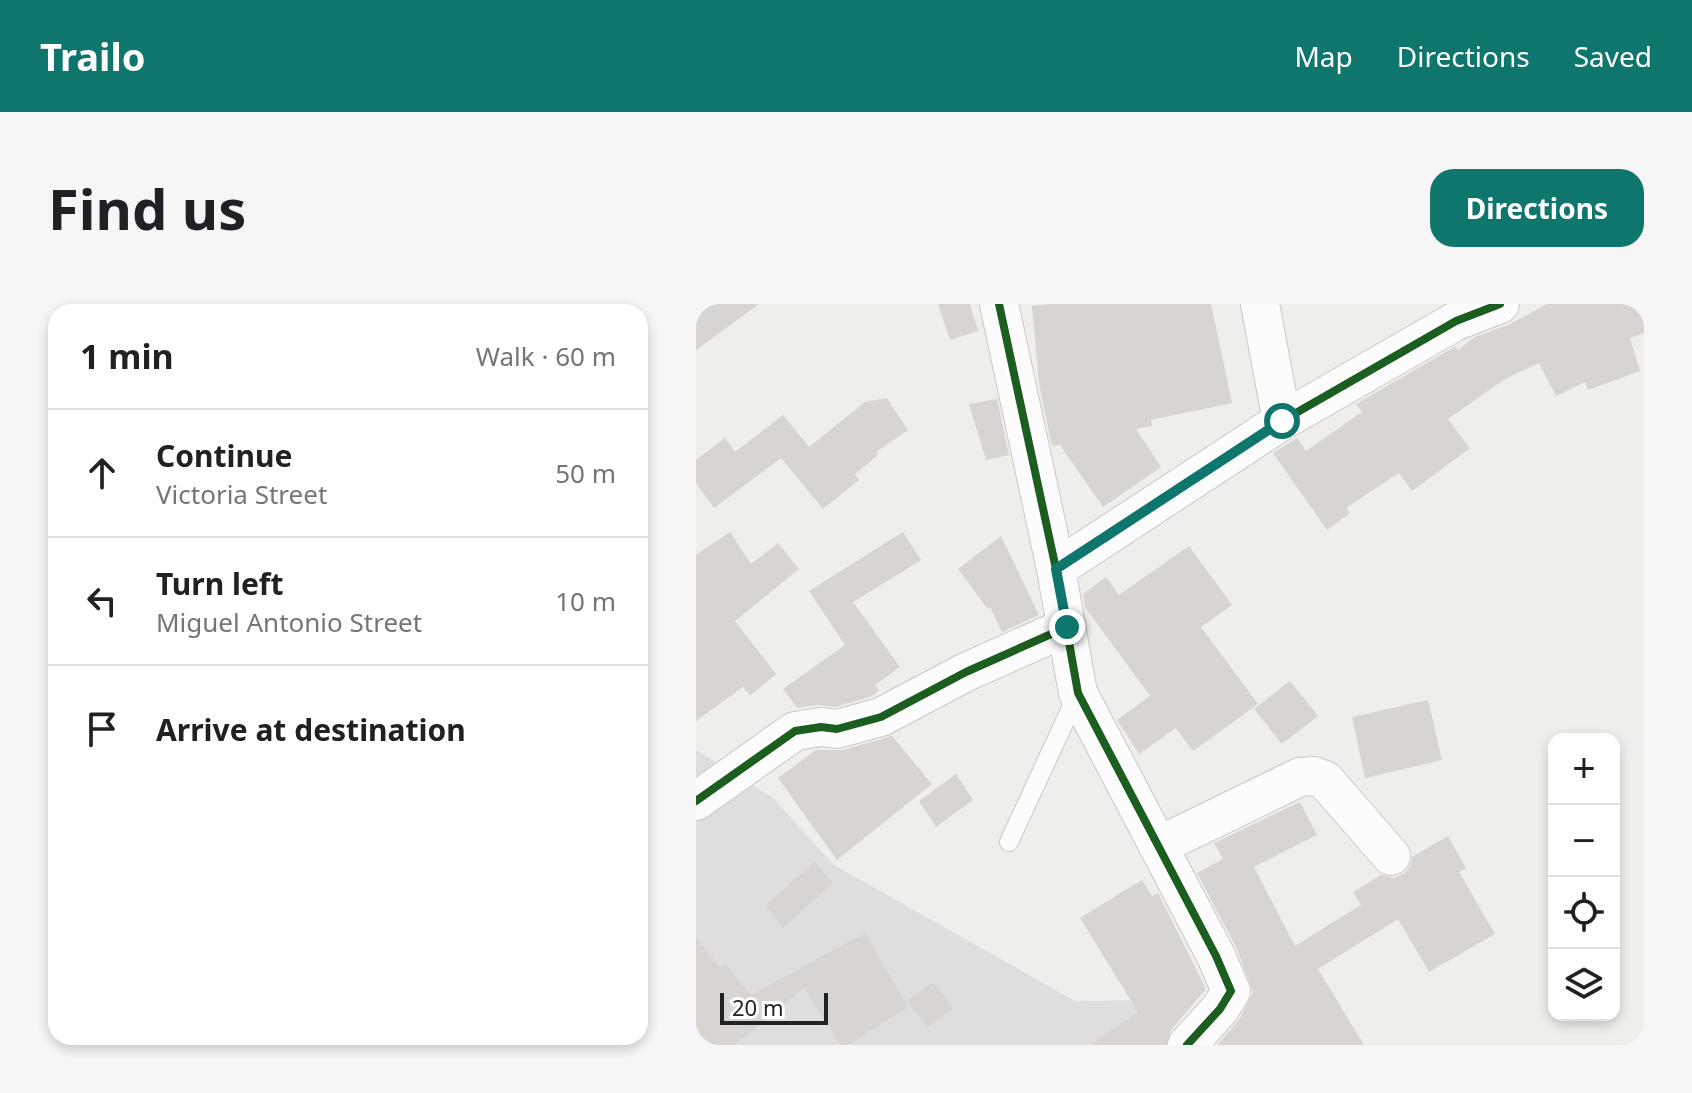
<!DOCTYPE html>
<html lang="en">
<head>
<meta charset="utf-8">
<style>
  :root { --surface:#fff; --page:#f6f6f6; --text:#202124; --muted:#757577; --line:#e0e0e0; --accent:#0f766e }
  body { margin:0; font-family:"Noto Sans",sans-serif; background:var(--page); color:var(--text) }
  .controls { position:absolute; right:24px; bottom:24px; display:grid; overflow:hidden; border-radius:16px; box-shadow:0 4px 12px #0003 }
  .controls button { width:72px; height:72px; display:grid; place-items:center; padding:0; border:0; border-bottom:2px solid var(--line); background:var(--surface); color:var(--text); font:40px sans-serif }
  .scale { position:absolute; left:24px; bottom:20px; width:108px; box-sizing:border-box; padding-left:8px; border:4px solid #222; border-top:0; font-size:22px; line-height:28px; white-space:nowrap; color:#222; -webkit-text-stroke:6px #fff; paint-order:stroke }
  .stop { position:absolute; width:24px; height:24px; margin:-18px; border:6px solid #0f766e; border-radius:50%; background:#fff }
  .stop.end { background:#0f766e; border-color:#fff; box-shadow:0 2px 8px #0008 }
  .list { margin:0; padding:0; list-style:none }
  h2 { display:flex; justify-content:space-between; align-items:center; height:104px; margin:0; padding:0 32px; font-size:34px }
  h2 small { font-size:26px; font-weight:400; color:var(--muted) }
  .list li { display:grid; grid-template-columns:52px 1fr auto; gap:24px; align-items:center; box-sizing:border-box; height:128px; padding:0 32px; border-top:2px solid var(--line) }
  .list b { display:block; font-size:30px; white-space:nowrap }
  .list p { margin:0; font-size:26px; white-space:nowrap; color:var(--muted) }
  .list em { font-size:26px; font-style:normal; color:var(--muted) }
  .icon { flex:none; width:44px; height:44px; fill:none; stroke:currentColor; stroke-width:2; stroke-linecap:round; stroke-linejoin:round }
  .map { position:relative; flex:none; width:948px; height:741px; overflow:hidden; border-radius:24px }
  header { display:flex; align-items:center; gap:48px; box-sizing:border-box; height:112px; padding:0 40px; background:var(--accent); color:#fff }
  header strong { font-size:38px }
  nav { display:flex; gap:44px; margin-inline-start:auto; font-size:28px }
  .intro { display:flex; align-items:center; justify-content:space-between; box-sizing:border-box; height:192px; padding:0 48px }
  h1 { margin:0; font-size:56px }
  .button { padding:20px 36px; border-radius:24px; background:var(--accent); color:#fff; font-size:28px; font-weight:700 }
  main { display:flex; gap:48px; padding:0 48px }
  aside { flex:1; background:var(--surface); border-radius:24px; box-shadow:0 4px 12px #0003 }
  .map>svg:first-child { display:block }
</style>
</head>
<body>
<header>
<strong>Trailo</strong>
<nav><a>Map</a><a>Directions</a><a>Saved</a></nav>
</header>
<div class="intro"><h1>Find us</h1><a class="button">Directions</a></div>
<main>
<aside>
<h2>1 min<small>Walk · 60 m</small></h2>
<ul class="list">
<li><svg class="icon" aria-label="ahead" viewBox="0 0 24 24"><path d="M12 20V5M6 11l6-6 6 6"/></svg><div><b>Continue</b><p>Victoria Street</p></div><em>50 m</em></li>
<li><svg class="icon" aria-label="left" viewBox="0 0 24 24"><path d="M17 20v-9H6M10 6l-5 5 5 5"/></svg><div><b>Turn left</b><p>Miguel Antonio Street</p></div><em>10 m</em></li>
<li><svg class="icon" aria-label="arrive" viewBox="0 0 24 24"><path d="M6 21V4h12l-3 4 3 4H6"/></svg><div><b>Arrive at destination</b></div></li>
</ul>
</aside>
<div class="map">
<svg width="948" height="741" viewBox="0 0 948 741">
  <rect width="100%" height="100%" fill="#f0eeeb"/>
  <path fill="#dfdedc" d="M 0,446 L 77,494 L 138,561 L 379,697 L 456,696 L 480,741 L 0,741 Z"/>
  <path fill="#d7d4d2" d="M 0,0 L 63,0 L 0,46 Z
    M 242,0 L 274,0 L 282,27 L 254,36 Z
    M 354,0 L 515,0 L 536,99 L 455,116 L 456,122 L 440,125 L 465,163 L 407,203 L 364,141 L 356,142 L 343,80 L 336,2 Z
    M 851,0 L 948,0 L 948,29 L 934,34 L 944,67 L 892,86 L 889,78 L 860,92 L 843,59 L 809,75 L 752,115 L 774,144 L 716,187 L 703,169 L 650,204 L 654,209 L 631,226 L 577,149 L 601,134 L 610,147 L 666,108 L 660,100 L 760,42 L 762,46 L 779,33 L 812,21 Z
    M 191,94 L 212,126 L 180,148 L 182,151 L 159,170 L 163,176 L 127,205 L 85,154 L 18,204 L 0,179 L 0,156 L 29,134 L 39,148 L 87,111 L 113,143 L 169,98 Z
    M 301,95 L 313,151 L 290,156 L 273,100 Z
    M 34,228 L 55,260 L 82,239 L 103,265 L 39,317 L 80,370 L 54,392 L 47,383 L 0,417 L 0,251 Z
    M 207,228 L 225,256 L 157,298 L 204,363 L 179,381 L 183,387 L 174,393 L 139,403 L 122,401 L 101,404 L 87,385 L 149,341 L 113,287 Z
    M 305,232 L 343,311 L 306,328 L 294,303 L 292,305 L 262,265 Z
    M 493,242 L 536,301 L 505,323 L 562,400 L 497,447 L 480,424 L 443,450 L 421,416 L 454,392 L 389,303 L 387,290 L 410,273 L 423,291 Z
    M 594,377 L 622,412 L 586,440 L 558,405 Z
    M 732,396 L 746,456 L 669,474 L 656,413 Z
    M 196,432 L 236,480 L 141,556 L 82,474 L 120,446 L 147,446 Z
    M 260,470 L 277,496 L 240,523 L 223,497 Z
    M 604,498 L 621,531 L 558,563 L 599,642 L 665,601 L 657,588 L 685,571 L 698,574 L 709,569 L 715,560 L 716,553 L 752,532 L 770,564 L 763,568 L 799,630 L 733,668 L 702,615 L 622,665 L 668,741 L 521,741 L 543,716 L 557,688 L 540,643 L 501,569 L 527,555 L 518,539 Z
    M 118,558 L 137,579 L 87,624 L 70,601 Z
    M 446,576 L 456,592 L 462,589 L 510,685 L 475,726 L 470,741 L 395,741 L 442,708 L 384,614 Z
    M 169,629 L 212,703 L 152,741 L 145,741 L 108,684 L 39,741 L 0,741 L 0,633 L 24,664 L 29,660 L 55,691 Z
    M 237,678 L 257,704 L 231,723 L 211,697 Z"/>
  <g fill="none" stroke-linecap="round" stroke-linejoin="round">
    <g stroke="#c9c8c7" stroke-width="20">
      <path id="lane" d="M 313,538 L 382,389"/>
    </g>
    <g stroke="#c9c8c7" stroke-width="40">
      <path id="street" d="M 303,0 L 360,265 L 382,389 L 520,652 L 535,687 L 524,705 L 491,741
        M 564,0 L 586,117
        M 360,265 L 586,117 L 760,17 L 804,0
        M 0,497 L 99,427 L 125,423 L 141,425 L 185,413 L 270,368 L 371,323
        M 462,542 L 604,473 L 618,472 L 629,476 L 695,552"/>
    </g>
    <use href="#lane" stroke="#fdfcfc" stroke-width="18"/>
    <use href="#street" stroke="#fdfcfc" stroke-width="38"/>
    <g stroke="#fff" stroke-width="13">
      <path id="cycleway" d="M 303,0 L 360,265 L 382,389 L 520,652 L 535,687 L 524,705 L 491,741
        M 360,265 L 586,117 L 760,17 L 804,0
        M 0,497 L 99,427 L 125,423 L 141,425 L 185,413 L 270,368 L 371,323"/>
    </g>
    <use href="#cycleway" stroke="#1b5e20" stroke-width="8"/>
  </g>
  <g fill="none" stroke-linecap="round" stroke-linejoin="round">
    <path stroke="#0f766e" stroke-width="10" d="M 371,323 L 360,265 L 586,117"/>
  </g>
</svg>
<div class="controls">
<button>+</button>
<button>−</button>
<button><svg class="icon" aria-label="locate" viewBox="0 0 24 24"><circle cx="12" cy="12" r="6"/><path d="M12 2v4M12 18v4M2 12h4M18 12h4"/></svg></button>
<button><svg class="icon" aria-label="layers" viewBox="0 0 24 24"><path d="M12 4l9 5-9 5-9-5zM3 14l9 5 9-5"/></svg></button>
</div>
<div class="scale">20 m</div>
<div class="stop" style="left:586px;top:117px"></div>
<div class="stop end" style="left:371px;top:323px"></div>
</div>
</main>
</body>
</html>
